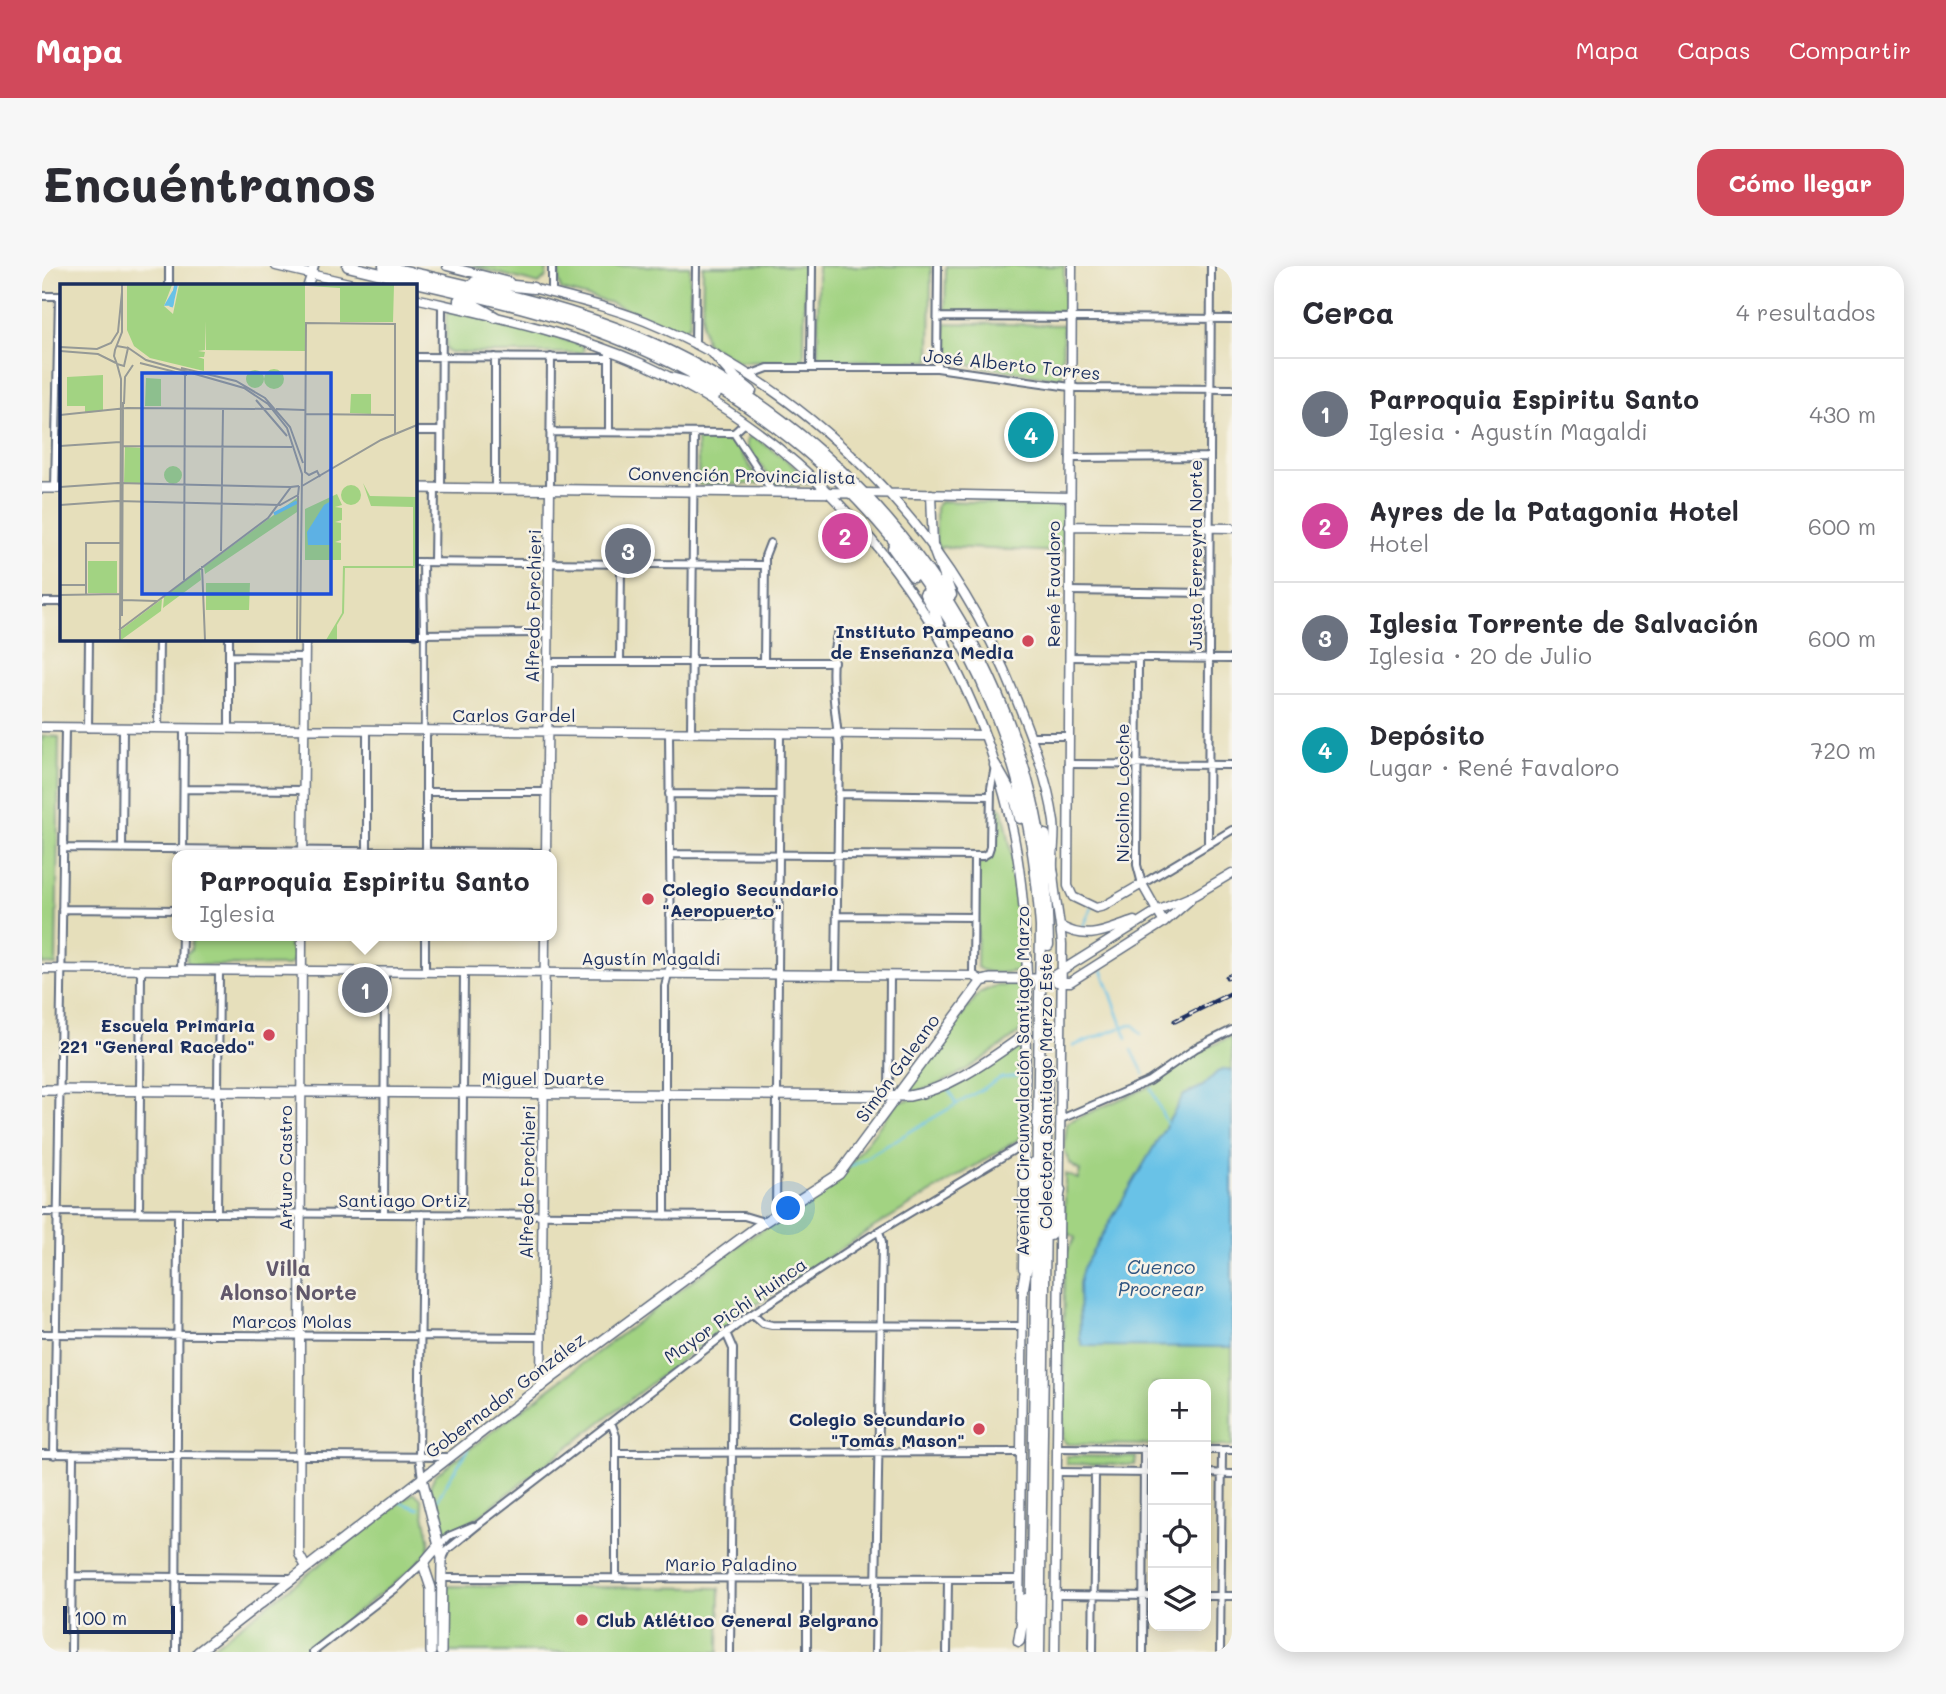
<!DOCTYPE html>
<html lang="es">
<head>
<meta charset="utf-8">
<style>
  :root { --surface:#fff; --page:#f7f7f7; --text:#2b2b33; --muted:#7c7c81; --line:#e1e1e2; --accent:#d1495b }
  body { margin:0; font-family:Mali,sans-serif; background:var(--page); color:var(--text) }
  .controls { position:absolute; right:21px; bottom:21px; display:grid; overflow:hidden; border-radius:14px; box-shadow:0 4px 18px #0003 }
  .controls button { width:63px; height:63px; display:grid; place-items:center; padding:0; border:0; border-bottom:2px solid var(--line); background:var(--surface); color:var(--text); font:35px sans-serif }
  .scale { position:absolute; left:21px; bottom:18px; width:112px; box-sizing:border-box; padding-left:7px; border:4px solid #1b2f5e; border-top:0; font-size:19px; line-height:24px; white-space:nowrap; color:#1b2f5e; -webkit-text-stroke:5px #f7f3e8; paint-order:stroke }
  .you { position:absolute; left:747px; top:943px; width:24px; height:24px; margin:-18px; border:5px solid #fff; border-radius:50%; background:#1a73e8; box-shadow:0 0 0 10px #1a73e833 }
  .badge { display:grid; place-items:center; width:46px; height:46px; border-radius:50%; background:var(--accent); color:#fff; font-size:23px; font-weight:700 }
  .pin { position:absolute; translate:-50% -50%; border:4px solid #fff; box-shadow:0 2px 7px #0006 }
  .popup { position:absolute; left:130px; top:584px; width:385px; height:91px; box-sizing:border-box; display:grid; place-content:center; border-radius:14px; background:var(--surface); filter:drop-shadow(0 2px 5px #0005); font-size:23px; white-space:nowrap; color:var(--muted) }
  .popup b { font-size:26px; color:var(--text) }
  .popup::after { content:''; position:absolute; left:50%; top:100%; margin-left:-14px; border:14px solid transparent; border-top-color:var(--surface) }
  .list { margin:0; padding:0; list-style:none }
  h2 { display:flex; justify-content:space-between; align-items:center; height:91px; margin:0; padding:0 28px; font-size:30px }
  h2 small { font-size:23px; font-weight:400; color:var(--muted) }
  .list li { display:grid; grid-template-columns:46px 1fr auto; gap:21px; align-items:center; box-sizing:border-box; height:112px; padding:0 28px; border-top:2px solid var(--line) }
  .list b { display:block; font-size:26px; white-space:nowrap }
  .list p { margin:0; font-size:23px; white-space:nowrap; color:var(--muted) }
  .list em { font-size:23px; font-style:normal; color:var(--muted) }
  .icon { flex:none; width:38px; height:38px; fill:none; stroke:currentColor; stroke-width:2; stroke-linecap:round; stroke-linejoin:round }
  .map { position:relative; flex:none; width:1190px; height:1386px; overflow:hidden; border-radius:21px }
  header { display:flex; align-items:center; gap:42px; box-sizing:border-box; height:98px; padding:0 35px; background:var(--accent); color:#fff }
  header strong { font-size:33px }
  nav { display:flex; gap:38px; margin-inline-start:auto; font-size:24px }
  .intro { display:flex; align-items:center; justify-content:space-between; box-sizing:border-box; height:168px; padding:0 42px }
  h1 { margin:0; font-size:49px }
  .button { padding:18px 32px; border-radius:21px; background:var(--accent); color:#fff; font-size:24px; font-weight:700 }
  main { display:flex; gap:42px; padding:0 42px }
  aside { flex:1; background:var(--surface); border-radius:21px; box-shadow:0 4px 18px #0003 }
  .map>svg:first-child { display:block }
</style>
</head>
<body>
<header>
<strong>Mapa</strong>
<nav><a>Mapa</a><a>Capas</a><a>Compartir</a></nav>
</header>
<div class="intro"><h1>Encuéntranos</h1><a class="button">Cómo llegar</a></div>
<main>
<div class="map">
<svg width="1190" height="1386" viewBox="0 0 1190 1386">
  <rect width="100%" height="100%" fill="#f7f3e8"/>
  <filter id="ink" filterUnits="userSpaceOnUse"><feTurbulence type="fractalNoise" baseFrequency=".0143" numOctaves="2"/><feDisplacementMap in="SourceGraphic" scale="14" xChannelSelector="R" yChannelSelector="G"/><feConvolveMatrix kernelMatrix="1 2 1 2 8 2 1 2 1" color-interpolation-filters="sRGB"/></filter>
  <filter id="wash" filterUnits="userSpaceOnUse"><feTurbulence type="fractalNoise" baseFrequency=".00686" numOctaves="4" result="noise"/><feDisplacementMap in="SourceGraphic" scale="28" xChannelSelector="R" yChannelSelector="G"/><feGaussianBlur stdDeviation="1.57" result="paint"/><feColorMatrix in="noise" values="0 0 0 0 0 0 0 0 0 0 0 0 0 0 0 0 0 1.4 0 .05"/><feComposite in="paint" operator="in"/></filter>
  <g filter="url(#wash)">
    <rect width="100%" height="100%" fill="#e6dfbb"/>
    <path fill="#a2d382" stroke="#5e8170" stroke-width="2" d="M 429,0 L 505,0 L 504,11 L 497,18 Z
      M 517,0 L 648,0 L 648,58 L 640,65 L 569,37 L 519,24 L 517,16 Z
      M 661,0 L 763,0 L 762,95 L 697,96 L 664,77 L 660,59 Z
      M 776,0 L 889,0 L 888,95 L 776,94 Z
      M 904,0 L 1022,0 L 1022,46 L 903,45 Z
      M 411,45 L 487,63 L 540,79 L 542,84 L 539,87 L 408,87 L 404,83 L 404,50 L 406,46 Z
      M 903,57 L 1021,59 L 1020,113 L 903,95 Z
      M 711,170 L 748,197 L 767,215 L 767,218 L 732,218 L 705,180 L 705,173 Z
      M 659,171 L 690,173 L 717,214 L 717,218 L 657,219 L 655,175 Z
      M 901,235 L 1017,239 L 1021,244 L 1021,286 L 900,281 L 897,283 L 894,276 L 894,241 L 896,237 Z
      M 0,470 L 17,471 L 14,699 L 0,698 Z
      M 957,540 L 961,544 C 973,596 978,646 980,699 L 979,703 C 968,708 944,709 935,701 L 936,599 C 941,594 946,595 950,591 C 956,584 953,553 953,544 Z
      M 150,670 L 247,670 L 247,682 L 252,687 L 252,695 L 246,700 L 149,699 L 145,696 L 144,688 L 149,684 Z
      M 975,719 L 981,725 L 980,762 L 977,767 C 950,787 901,824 867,826 L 866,822 L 937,727 L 953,720 Z
      M 1190,770 L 1190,1180 L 1164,1180 L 1164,1118 L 1111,1118 L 1111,1179 L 1025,1178 L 1021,1174 L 1022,991 L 1033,972 L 1028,968 L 1023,971 L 1023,908 L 1036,913 L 1038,905 C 1019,895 1022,878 1025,858 L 1028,855 L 1108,820 L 1158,785 Z
      M 977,778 L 979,778 L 979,868 L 977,873 L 829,963 L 694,1052 L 430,1255 L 406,1267 L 399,1265 L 388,1220 L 393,1209 L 707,972 L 794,916 L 856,836 C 903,828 939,805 977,778 Z
      M 1024,1190 L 1094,1191 L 1093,1199 L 1024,1198 Z
      M 373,1227 L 379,1233 L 388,1277 L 386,1286 L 369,1304 L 263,1386 L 164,1386 L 368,1229 Z
      M 402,1320 L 678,1322 L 677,1386 L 402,1386 Z"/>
    <path fill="#69c2e7" stroke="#4278a2" stroke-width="2" d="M 1183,803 L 1190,804 L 1190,1081 L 1041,1080 L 1038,1073 L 1037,1017 L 1041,1002 L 1142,829 L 1161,820 L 1175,806 Z"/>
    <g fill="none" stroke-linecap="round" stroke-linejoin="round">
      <path stroke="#69c2e7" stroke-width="2.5" d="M 1041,661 L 1050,641
        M 1060,704 L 1085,772
        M 1083,760 L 1092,759 L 1099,768
        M 1031,780 L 1078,762
        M 1090,784 L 1102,808
        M 906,822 L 914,838
        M 1109,823 L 1125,858
        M 808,901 L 959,812 L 976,810
        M 395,1235 L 408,1211 L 427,1183
        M 358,1236 L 377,1243"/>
    </g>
  </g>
  <g filter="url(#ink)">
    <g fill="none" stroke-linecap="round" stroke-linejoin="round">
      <g stroke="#626d7f" stroke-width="8">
        <path id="pedestrian" d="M 382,367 L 382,464"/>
      </g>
      <g stroke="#626d7f" stroke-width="10">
        <path id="minor" d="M 127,19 L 127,0
          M 510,27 L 510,0
          M 0,30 L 19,30
          M 896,51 L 1190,53
          M 653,79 L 654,0
          M 373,91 L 567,92
          M 453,91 L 453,222
          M 769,102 L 770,0
          M 895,102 L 896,0
          M 707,109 L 726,102 L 895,102 L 1035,122 L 1190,123
          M 373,165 L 399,165
          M 508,166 L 692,167 L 703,157
          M 567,166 L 567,88
          M 692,167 L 730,225
          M 1028,192 L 1168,191
          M 13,222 L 17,30
          M 399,222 L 400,39
          M 508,223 L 509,91
          M 373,296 L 723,299
          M 381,296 L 382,367
          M 392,296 L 393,222
          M 1027,325 L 1167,327
          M 0,336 L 19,336
          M 373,368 L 506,367
          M 187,390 L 263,391
          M 1027,391 L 1190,393
          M 1096,392 L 1095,599 L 1100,618 L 1190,564
          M 506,396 L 792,396
          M 578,396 L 579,298
          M 722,396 L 723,290 L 728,277
          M 46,462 L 47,373
          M 116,462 L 117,373
          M 187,463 L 187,373
          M 649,467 L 652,167
          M 988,470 L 1026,470
          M 1026,498 L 1190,499
          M 142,523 L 262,524
          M 384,526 L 505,526
          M 627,528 L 737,529
          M 796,528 L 948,530
          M 1166,578 L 1169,0
          M 21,582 L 504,587
          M 80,583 L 81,462
          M 325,585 L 325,464
          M 384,588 L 384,464
          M 628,588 L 941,590 L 946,587 L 948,581 L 949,522 L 953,500
          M 141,589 L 142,463
          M 20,643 L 136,644
          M 628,649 L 736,649
          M 795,650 L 931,651
          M 139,704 L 140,670
          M 383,706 L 383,670
          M 794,709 L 797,481 C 794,445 785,404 795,369
          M 931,710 L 932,591
          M 847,831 L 848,710
          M 1019,853 L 1107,815 L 1154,782 L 1190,764
          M 0,946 L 702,950 L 722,956
          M 97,947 L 99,704
          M 175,947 L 177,705
          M 342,948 L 343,706
          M 734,948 L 738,467
          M 420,949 L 422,706
          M 623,950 L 623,721 L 629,694 L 627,466
          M 711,1048 L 721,1057 L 730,1059 L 981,1060
          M 684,1067 L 691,1083 L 688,1386
          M 0,1068 L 500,1071
          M 569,1156 L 574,1170 L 574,1312
          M 1015,1182 L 1111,1183
          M 1164,1184 L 1190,1184
          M 574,1187 L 979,1186
          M 0,1188 L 408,1191
          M 12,1189 L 23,462
          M 1015,1206 L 1111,1207
          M 1164,1207 L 1190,1208
          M 380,1212 L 377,1191 L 380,948
          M 396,1281 L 407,1270 L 431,1260
          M 401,1292 L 405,1284 L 437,1258 L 704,1052 L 829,970 L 983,877
          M 30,1310 L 250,1312
          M 400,1312 L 978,1313
          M 1014,1329 L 1111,1330
          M 1164,1330 L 1190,1330
          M 29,1386 L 31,1189
          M 134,1386 L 136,947
          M 271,1386 L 358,1319 L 383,1295
          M 765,1386 L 765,1313
          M 833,1386 L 840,976 L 837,965
          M 905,1386 L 906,1313
          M 1051,1386 L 1053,1206
          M 1101,1386 L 1102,1183
          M 1178,1386 L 1180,1184"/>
      </g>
      <g stroke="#626d7f" stroke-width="11">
        <path id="tertiary" d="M 234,0 L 315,19
          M 405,0 L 467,16
          M 1030,0 L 1026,620 L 1031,631 L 1054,642 L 1062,640 L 1100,618 L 1122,657
          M 266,19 L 272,0
          M 486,21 C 525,31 565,40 603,55 C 769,123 907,262 973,430 C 989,470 1006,513 1012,556 C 1014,572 1010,588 1011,604 C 1012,629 1018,653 1020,678 L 1013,1386
          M 373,32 C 450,50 528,66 601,98 C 792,185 931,366 972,571 C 981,618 984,665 985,713
          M 823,227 L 1028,231
          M 889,228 L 891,280
          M 1027,260 L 1190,262
          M 0,461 L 943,469
          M 261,589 L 263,373
          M 504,589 L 508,223
          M 1018,660 C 1047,676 1064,664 1092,655
          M 260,670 L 257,1288 L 264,1301
          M 0,703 L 932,710 L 940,715
          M 1006,713 L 1115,645 L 1153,629 L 1190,607
          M 1015,716 L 1028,716 L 1124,655 L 1148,634
          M 981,1002 L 984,768
          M 499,1121 L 503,670
          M 977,1352 L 981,1018"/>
      </g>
      <g stroke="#626d7f" stroke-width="12">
        <path id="secondary" d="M 0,222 L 19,222
          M 373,222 L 812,227
          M 0,824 L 867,830 C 911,822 948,793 984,768 L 985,713
          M 380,1212 L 400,1292 L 399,1386
          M 156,1386 L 511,1111 L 713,962 L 797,908 L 940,715 L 948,713 L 1006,713
          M 389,1386 L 389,1322 L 382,1301 L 384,1294 L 395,1281"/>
      </g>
      <g stroke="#626d7f" stroke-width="13">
        <path id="trunk" d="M 306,0 C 395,22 496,40 581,75 C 779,154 932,327 981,535 C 991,576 996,618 999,661 L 989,1386
          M 342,0 C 427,21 516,37 596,71 C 801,158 958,348 997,568 C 1004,604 1005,642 1006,679
          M 433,16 L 491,22
          M 417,34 L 432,39 L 453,51
          M 673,89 L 694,113 L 709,125
          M 629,112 L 659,120 L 674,128
          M 851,282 L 871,310
          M 892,283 L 909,329
          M 883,328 L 891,342 L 904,382
          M 953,499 L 974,536 L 978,552
          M 1003,569 L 1011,609
          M 1008,969 L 1018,924
          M 981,1021 L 989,976 L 989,913 L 992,897
          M 977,1375 L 984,1333
          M 997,1386 L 1005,799"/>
      </g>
      <use href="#pedestrian" stroke="#fff" stroke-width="4.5"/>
      <use href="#minor" stroke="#fff" stroke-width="6"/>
      <use href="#tertiary" stroke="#fff" stroke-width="8"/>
      <use href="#secondary" stroke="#fff" stroke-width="9"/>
      <use href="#trunk" stroke="#fff" stroke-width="10"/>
      <g stroke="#1b2f5e" stroke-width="5">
        <path id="rail" d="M 1185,711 L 1190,709
          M 1133,755 L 1190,727"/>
      </g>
      <use href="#rail" stroke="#f7f3e8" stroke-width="2.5" stroke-dasharray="8" stroke-linecap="butt"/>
    </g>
  </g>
  <g fill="#d1495b" stroke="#f7f3e8" stroke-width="2.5">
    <circle cx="986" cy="375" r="7"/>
    <circle cx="606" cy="633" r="7"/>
    <circle cx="227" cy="769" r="7"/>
    <circle cx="937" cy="1163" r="7"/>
    <circle cx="540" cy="1354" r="7"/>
  </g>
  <g text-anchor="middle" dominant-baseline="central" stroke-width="5" stroke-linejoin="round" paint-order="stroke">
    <g font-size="18" fill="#1b2f5e" stroke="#f7f3e8">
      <text transform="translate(970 98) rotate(6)">José Alberto Torres</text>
      <text transform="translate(700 209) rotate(1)">Convención Provincialista</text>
      <text transform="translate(1153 289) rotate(-90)">Justo Ferreyra Norte</text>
      <text transform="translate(1011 318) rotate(-90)">René Favaloro</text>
      <text transform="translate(491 340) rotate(-89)">Alfredo Forchieri</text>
      <text x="472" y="449">Carlos Gardel</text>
      <text transform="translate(1080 527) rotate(-90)">Nicolino Locche</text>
      <text x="609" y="692">Agustín Magaldi</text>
      <text transform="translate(855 802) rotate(-54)">Simón Galeano</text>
      <text x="501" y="812">Miguel Duarte</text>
      <text transform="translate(980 815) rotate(-90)">Avenida Circunvalación Santiago Marzo</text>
      <text transform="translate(1003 825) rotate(-90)">Colectora Santiago Marzo Este</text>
      <text transform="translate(243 902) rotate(-90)">Arturo Castro</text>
      <text transform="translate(485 916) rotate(-89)">Alfredo Forchieri</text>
      <text x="361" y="934">Santiago Ortiz</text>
      <text transform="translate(693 1044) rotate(-35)">Mayor Pichi Huinca</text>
      <text x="250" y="1055">Marcos Molas</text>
      <text transform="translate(463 1129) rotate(-37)">Gobernador González</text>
      <text x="689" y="1298">Mario Paladino</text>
    </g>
    <g font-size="18" font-weight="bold" fill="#1b2f5e" stroke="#f7f3e8" text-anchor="end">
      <text x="972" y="365">Instituto Pampeano<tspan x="972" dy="21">de Enseñanza Media</tspan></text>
      <text x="620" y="623" text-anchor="start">Colegio Secundario<tspan x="620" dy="21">"Aeropuerto"</tspan></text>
      <text x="213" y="759">Escuela Primaria<tspan x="213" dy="21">221 "General Racedo"</tspan></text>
      <text x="923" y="1153">Colegio Secundario<tspan x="923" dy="21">"Tomás Mason"</tspan></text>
      <text x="554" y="1354" text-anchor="start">Club Atlético General Belgrano</text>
    </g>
    <g font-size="19" font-style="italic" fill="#2e5480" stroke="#f7f3e8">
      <text x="1119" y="1000">Cuenco<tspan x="1119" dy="22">Procrear</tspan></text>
    </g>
    <g font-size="21" font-weight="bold" fill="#61586b" stroke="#f7f3e8">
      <text x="246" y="1001">Villa<tspan x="246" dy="24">Alonso Norte</tspan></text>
    </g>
  </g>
  <g transform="translate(18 18)">
    <rect width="357" height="357" fill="#e6dfbb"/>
    <path d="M 67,1 L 112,1 L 104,22 L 113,30 L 119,1 L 245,1 L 245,67 L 146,66 L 145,37 L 145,66 L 138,67 L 145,68 L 144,73 L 138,73 L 144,75 L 144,87 L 90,74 L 74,62 L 67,46 ZM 334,1 L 333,38 L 280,38 L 280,4 L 248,2 ZM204 95a10 10 0 1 1 20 0a10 10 0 1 1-20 0ZM186 95a9 9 0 1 1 18 0a9 9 0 1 1-18 0ZM 43,91 L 43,127 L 25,129 L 25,122 L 7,122 L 7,93 ZM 86,94 L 101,95 L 101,122 L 85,122 ZM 291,110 L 311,110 L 311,130 L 290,129 ZM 65,163 L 84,164 L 84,200 L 64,200 ZM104 191a9 9 0 1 1 18 0a9 9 0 1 1-18 0ZM 303,199 L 310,212 L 357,213 L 357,277 L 355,284 L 285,284 L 284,329 L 277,341 L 277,356 L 266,356 L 282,329 L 283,282 L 353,282 L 353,223 L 311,222 ZM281 211a10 10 0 1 1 20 0a10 10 0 1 1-20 0ZM 277,210 L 282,221 L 275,223 L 282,224 L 282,236 L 275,238 L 281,239 L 281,256 L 275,258 L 281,259 L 281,276 L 245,276 L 245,225 ZM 238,213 L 237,228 L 145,290 L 144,283 ZM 28,277 L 57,277 L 57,309 L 28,309 ZM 140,284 L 141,296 L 103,324 L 104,313 ZM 146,299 L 190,299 L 189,326 L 146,326 ZM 102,315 L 101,327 L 61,356 L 61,346 Z" fill="#a2d382"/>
    <path d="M 271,217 L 272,261 L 248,261 L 247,248 L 264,221 Z" fill="#69c2e7"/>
    <path fill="none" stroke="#69c2e7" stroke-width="3.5" d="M 113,14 L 112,20 L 107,20 L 114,8M 111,23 L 116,1M 214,230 L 237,218"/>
    <path fill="none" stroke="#959996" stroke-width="2" d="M 57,62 L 68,64 L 64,82 L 57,80 L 54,72 L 55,66 L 62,48 L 62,1M 0,63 L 37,65 L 51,59 L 58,48 L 62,8M 67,63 L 86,76 L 184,104 L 208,120 L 227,144 L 242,190 L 240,356M 0,67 L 38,70 L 56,79M 80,79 L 127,91M 57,80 L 61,95 L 60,356M 121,84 L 176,97 L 205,114 L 230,143 L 243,179M 196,116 L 227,152M 64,120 L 65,93 L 73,81M 216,125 L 245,126M 245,130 L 334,131M 0,131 L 67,124 L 213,125M 0,162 L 60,158M 62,162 L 232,163M 260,193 L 257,187 L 249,191 L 245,188 L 246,39 L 335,40 L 335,150M 242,202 L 321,156 L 357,141M 0,203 L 58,199 L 231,203M 0,221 L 57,217 L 220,221 L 238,211 L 239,202M 161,267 L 163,126M 142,282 L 145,356M 124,296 L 125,89M 0,301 L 26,301M 0,311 L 60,310M 26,311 L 26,259 L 61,259M 63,316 L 97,317M 62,332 L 63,118M 59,346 L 208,234 L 231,203 L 239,202M 237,356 L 238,212"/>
    <path fill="#1d4ed8" fill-opacity="0.15" stroke="#1d4ed8" stroke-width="3.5" d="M 82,89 L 271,89 L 271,310 L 82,310 Z"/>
    <rect width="357" height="357" fill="none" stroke="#1b2f5e" stroke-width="3.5"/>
  </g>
</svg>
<div class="controls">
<button>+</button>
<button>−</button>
<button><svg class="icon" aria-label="locate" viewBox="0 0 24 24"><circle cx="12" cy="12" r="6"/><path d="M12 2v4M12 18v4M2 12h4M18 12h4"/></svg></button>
<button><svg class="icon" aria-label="layers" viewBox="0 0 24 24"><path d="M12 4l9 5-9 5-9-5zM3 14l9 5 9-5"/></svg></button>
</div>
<div class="scale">100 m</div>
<div class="you"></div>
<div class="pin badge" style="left:323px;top:724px;background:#6b7280">1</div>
<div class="popup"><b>Parroquia Espiritu Santo</b>Iglesia</div>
<div class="pin badge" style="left:803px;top:270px;background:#d1479c">2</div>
<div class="pin badge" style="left:586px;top:285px;background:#6b7280">3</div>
<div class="pin badge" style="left:989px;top:169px;background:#0f9aa8">4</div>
</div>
<aside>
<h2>Cerca<small>4 resultados</small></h2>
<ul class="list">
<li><span class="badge" style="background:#6b7280">1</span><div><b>Parroquia Espiritu Santo</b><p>Iglesia · Agustín Magaldi</p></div><em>430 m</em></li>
<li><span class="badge" style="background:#d1479c">2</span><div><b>Ayres de la Patagonia Hotel</b><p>Hotel</p></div><em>600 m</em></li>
<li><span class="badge" style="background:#6b7280">3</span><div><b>Iglesia Torrente de Salvación</b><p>Iglesia · 20 de Julio</p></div><em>600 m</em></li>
<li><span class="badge" style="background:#0f9aa8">4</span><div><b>Depósito</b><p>Lugar · René Favaloro</p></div><em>720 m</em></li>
</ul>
</aside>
</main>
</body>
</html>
